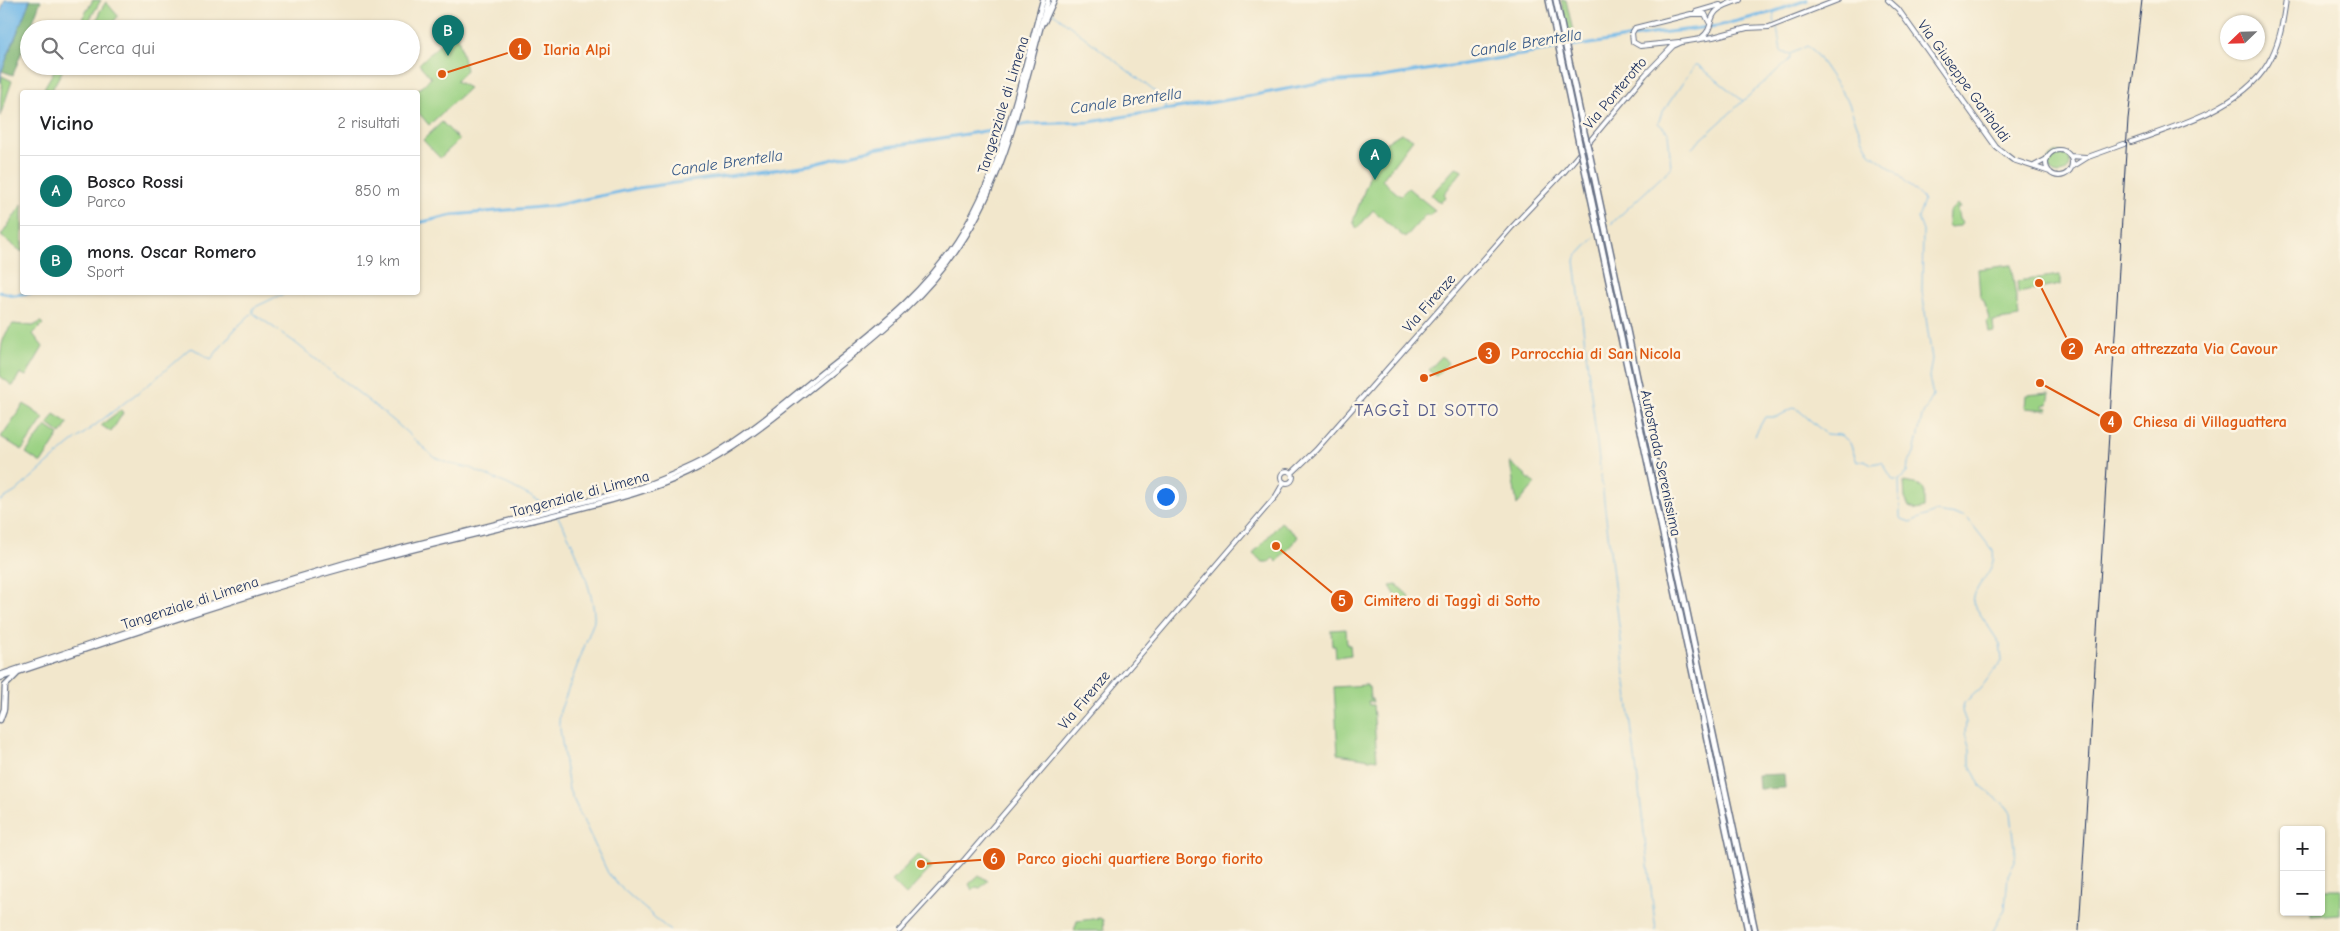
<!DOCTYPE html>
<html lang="it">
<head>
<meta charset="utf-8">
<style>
  :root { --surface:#fff; --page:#f2f2f2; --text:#202124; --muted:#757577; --line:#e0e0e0; --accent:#0f766e }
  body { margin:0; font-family:"Comic Neue",sans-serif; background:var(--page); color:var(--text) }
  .controls { position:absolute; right:15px; bottom:15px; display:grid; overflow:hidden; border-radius:5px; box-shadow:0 1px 4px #0004 }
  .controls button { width:45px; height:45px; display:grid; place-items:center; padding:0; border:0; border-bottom:1px solid var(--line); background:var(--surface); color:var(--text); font:25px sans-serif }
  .compass { position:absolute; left:2220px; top:15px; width:45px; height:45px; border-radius:50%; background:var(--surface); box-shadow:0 1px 4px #0004; rotate:247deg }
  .you { position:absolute; left:1165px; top:496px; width:18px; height:18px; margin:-12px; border:4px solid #fff; border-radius:50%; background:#1a73e8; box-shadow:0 0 0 8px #1a73e833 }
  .badge { display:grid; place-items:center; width:32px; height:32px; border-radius:50%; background:var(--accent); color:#fff; font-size:16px; font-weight:700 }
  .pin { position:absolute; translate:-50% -41px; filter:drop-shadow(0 1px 2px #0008) }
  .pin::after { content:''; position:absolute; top:26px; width:18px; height:15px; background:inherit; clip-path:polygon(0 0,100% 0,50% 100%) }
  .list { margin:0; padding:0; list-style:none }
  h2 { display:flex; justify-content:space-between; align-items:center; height:65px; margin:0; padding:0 20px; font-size:21px }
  h2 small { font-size:16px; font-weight:400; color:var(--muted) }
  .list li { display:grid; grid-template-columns:32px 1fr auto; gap:15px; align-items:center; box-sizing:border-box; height:70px; padding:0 20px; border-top:1px solid var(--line) }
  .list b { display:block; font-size:19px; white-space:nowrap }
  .list p { margin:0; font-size:16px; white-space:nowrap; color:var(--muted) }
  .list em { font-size:16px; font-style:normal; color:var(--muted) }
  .icon { flex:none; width:28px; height:28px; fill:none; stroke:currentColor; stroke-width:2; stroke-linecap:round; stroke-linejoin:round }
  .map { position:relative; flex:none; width:2340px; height:931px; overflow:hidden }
  .search { position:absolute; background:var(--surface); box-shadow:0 1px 4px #0004; left:20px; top:20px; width:400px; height:55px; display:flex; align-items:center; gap:12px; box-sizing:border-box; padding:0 18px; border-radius:28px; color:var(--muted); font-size:19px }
  .panel { position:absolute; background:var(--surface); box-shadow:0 1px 4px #0004; left:20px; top:90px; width:400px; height:205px; border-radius:5px }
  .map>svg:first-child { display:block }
</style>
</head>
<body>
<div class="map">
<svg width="2340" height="931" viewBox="0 0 2340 931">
  <rect width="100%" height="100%" fill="#fcf5e5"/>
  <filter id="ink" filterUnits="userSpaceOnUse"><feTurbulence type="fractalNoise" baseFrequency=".02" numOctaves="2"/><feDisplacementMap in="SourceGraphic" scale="10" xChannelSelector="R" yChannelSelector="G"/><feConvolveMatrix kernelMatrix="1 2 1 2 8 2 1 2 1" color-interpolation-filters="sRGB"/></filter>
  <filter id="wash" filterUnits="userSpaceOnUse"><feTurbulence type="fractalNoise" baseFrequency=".0096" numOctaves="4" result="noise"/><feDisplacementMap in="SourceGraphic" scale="20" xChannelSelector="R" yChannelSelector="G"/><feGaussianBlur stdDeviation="1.12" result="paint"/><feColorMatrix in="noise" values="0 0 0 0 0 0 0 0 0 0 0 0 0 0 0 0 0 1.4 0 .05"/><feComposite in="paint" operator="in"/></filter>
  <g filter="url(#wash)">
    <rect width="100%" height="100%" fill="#f2e7cc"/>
    <path fill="#9bd284" stroke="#5b8071" d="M 93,0 L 101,0 L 84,29 L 76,29 Z
      M 1561,0 L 1566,0 L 1574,36 L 1569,37 Z
      M 106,2 L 118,16 L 108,29 L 87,29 L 100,15 L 99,13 Z
      M 456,29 L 466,70 L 456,81 L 469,88 L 429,125 L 418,112 L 416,92 L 431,78 L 419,64 Z
      M 57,66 L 65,66 L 51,91 L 44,88 Z
      M 2,76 L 12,81 L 0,116 Z
      M 442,122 L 459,140 L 440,158 L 423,140 Z
      M 1401,133 L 1413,139 L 1382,180 L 1400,196 L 1408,188 L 1435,210 L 1429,216 L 1426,214 L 1405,238 L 1373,210 L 1357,229 L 1353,221 L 1368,181 L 1372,160 L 1379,147 Z
      M2048 163a11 11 0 1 1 22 0a11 11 0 1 1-22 0Z
      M 1456,167 L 1463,170 L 1444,194 L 1446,196 L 1440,203 L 1431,195 Z
      M 22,204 L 22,252 L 1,236 Z
      M 1957,204 L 1960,208 L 1957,208 L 1959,219 L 1962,223 L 1960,226 L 1950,227 L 1948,225 L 1949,212 Z
      M 2011,265 L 2019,317 L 1993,321 L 1994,332 L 1989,333 L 1987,321 L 1989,319 L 1984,300 L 1980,297 L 1978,269 Z
      M 2060,275 L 2060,285 L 2018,293 L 2017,281 Z
      M 41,322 L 43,324 L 33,334 L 43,347 L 26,376 L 20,373 L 13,386 L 0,376 C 0,354 0,337 13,324 L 33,326 Z
      M 1442,356 L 1448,363 L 1436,376 L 1429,370 Z
      M 2050,393 L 2048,404 L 2043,405 L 2043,407 L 2049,408 L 2048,410 L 2025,408 L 2026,395 Z
      M 24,404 L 44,418 L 22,450 L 1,437 Z
      M 121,410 L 123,413 L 111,432 L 101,425 Z
      M 54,414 L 68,423 L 61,434 L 48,424 Z
      M 46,426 L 59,435 L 41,463 L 26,453 Z
      M 1510,462 L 1535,484 L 1517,505 Z
      M 1904,482 L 1919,485 L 1924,489 L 1924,508 L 1917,510 L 1909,507 L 1905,498 Z
      M 1281,522 L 1298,537 L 1277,562 L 1273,558 L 1269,562 L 1263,562 L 1253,554 Z
      M 1397,585 L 1410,597 L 1402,606 L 1390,586 Z
      M 1346,629 L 1347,645 L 1350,645 L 1351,655 L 1336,657 L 1335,646 L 1332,646 L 1331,630 Z
      M 1367,685 L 1367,687 L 1369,687 L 1370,699 L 1372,699 L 1373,702 L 1368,701 L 1369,705 L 1373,705 L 1377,760 L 1338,754 L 1334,687 Z
      M 918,854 L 932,867 L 906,895 L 892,881 Z
      M 979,875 L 988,881 L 980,888 L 976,887 L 972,890 L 969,884 Z
      M 2321,889 L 2340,889 L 2340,914 L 2311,916 L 2311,912 L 2321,912 Z
      M 1100,918 L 1103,920 L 1104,931 L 1074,931 L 1077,921 Z"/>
    <path fill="#7cb472" stroke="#4c7268" d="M 30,0 L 41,0 L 13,75 L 2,71 Z
      M 1784,774 L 1785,788 L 1759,789 L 1758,775 Z"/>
    <path fill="#70b8e8" stroke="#4674a3" d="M 5,0 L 30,0 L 2,70 L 0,82 L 0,14 Z"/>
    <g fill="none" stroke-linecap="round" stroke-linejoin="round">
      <path stroke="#70b8e8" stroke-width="1" d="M 1052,12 L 1163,98
        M 1773,12 L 1775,23
        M 1777,27 L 1781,52 L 1791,54 L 1807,46 L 1813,50 L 1848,101 L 1862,138 L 1870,153 L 1896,172 L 1924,200 L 1918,218 L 1923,231 L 1922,291 L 1932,359 L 1929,377 L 1933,396 L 1922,416 L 1914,454 L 1908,463 L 1907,473 L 1899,480 L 1900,515 L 1902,519 L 1910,522 L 1935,512 L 1964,516
        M 1165,103 L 1166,109
        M 1692,148 L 1743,101
        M 1611,224 L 1671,168 L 1668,132 L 1658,123 L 1662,113 L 1695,65 L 1698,65 L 1743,101 L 1790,59 L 1791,55
        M 1594,238 L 1576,257 L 1575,261 L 1656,931
        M 287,292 L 253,308 L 253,313 L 293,341 L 394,421 L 434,457 L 451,464 L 470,468 L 509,485 L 549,506 L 556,513
        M 1755,435 L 1765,417 L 1777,417 L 1795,407 L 1826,434 L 1840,435 L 1846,439 L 1850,443 L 1857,462 L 1864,460 L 1872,464 L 1882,462 L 1893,480 L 1897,480
        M 0,501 L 15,492 L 69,445 L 153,381 L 189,349 L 192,348 L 211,359 L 235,329 L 251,314
        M 558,517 C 572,539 596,595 594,621 L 560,711 L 559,722 L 569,790 L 608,873 L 618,885 L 670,931
        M 1968,519 L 1993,551 C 1997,573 1974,582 1973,603 L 2000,644 L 2002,660 L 1980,689 L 1964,703 L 1962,711 L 1966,722 L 1965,734 L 1970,750 L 1970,765 L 1980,785 L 2006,806 L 2011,813 L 2015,846 L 2015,862 L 2008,875 L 2005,909 L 1993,931"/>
      <path stroke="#70b8e8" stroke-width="3" d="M 418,223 L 453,215 L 552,206 L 638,188 L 810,165 L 874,149 L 1028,124 L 1090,122 L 1239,98 L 1323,82 L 1370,79 L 1652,34 L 1717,26 L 1773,12 L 1807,0
        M 0,292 L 14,295 L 40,292"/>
    </g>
  </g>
  <g filter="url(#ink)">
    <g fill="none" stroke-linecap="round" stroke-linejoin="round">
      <g stroke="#666f84" stroke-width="6">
        <path id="secondary" d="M 1888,0 L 1898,9 L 1996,147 L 2013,160 L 2050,172
          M 1696,12 L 1720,5
          M 1701,38 C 1720,24 1698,12 1740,0
          M 1679,42 L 1640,46 L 1633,42 L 1632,33 L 1635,28 L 1691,14 L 1705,14 L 1709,22
          M 2131,142 C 2179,125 2249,106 2272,56 C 2281,38 2283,19 2286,0
          M2046 163a13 13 0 1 1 26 0a13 13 0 1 1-26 0Z
          M 2070,156 L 2086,157
          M 2034,166 L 2047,159
          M 2072,167 L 2088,157 L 2124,144
          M1281 477a6 6 0 1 1 12 0a6 6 0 1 1-12 0Z
          M 1292,473 L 1316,450 L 1511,228 L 1564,172 L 1645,75 L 1673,46 L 1682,42 L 1713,37 L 1747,28 L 1769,27 L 1838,0
          M 899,931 L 965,859 L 1276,496 L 1284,482"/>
      </g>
      <g stroke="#666f84" stroke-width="7">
        <path id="trunk" d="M 1044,22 L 1054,0
          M 0,675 L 225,599 L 359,559 L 639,488 C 663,479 686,470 708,458 C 750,434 786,402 823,372 C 880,328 937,283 971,218 C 1007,151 1023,73 1043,0
          M 0,678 C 118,638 238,597 358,564 C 423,546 489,531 554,515 C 599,503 646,493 688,473 C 743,446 789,405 836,368 C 882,331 927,295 959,246 C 1008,173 1024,83 1048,0
          M 0,720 L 4,709 L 5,686 L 17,674"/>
      </g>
      <g stroke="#666f84" stroke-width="8">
        <path id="motorway" d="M 1549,0 L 1579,143
          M 1556,0 L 1584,132
          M 1589,152 L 1755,931
          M 1583,160 L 1748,931"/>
      </g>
      <use href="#secondary" stroke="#fff" stroke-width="4"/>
      <use href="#trunk" stroke="#fff" stroke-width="4.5"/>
      <use href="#motorway" stroke="#fff" stroke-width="5"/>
      <path stroke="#1b2f5e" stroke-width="1" d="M 2079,931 L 2128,119 L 2142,0"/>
      <g stroke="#666f84" stroke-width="8" stroke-linecap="butt">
        <path id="motorway-bridge" d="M 1584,132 L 1589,152
          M 1579,143 L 1583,160"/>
      </g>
      <use href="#motorway-bridge" stroke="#fff" stroke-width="5"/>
    </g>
  </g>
  <g text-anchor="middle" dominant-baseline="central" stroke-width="5" stroke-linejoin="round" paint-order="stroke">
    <g font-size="15" fill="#1b2f5e" stroke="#fcf5e5">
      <text transform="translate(1964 81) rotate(54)">Via Giuseppe Garibaldi</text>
      <text transform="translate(1615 93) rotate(-50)">Via Ponterotto</text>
      <text transform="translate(1003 105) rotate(-73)">Tangenziale di Limena</text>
      <text transform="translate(1429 303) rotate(-49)">Via Firenze</text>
      <text transform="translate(1661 463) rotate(78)">Autostrada Serenissima</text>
      <text transform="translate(580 494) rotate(-15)">Tangenziale di Limena</text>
      <text transform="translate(190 603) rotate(-18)">Tangenziale di Limena</text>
      <text transform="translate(1084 700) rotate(-50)">Via Firenze</text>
    </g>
    <g font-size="16" font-style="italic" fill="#355887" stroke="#fcf5e5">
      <text transform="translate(1526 43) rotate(-9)">Canale Brentella</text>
      <text transform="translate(1126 101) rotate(-8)">Canale Brentella</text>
      <text transform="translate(727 163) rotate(-8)">Canale Brentella</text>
    </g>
    <g font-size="18" letter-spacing="1" fill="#555b8a" stroke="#fcf5e5">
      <text x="1427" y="410">TAGGÌ DI SOTTO</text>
    </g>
  </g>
  <path fill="none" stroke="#de5710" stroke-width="2" d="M442 74L520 49M2039 283L2072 349M1424 378L1489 353M2040 383L2111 422M1276 546L1342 601M921 864L994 859"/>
  <g fill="#de5710" stroke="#fcf5e5" stroke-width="2">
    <circle cx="442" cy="74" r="5"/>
    <circle cx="2039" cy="283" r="5"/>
    <circle cx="1424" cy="378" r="5"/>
    <circle cx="2040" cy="383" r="5"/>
    <circle cx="1276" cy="546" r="5"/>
    <circle cx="921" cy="864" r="5"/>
    <circle cx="520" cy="49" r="12"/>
    <circle cx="2072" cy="349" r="12"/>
    <circle cx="1489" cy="353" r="12"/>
    <circle cx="2111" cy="422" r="12"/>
    <circle cx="1342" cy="601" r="12"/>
    <circle cx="994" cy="859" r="12"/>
  </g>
  <g font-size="15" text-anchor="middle" font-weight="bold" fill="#fff">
    <text x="520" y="55">1</text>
    <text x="2072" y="354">2</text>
    <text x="1489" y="359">3</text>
    <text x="2111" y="427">4</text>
    <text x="1342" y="606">5</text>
    <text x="994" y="864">6</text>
  </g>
  <g font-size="16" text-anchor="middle" font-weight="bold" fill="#de5710" stroke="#fcf5e5" stroke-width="5" stroke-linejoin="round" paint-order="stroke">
    <text x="577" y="55">Ilaria Alpi</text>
    <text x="2186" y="354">Area attrezzata Via Cavour</text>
    <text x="1596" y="359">Parrocchia di San Nicola</text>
    <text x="2210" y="427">Chiesa di Villaguattera</text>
    <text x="1452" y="606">Cimitero di Taggì di Sotto</text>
    <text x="1140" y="864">Parco giochi quartiere Borgo fiorito</text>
  </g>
</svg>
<div class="controls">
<button>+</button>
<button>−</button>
</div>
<svg class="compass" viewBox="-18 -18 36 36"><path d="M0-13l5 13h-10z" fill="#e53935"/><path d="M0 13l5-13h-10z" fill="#757577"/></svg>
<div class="you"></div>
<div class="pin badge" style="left:1375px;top:180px">A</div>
<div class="pin badge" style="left:448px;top:56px">B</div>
<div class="search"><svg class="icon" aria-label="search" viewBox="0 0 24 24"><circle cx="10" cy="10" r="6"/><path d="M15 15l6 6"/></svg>Cerca qui</div>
<section class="panel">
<h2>Vicino<small>2 risultati</small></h2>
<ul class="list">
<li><span class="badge">A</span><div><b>Bosco Rossi</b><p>Parco</p></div><em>850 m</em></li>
<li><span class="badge">B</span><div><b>mons. Oscar Romero</b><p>Sport</p></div><em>1.9 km</em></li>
</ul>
</section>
</div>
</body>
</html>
